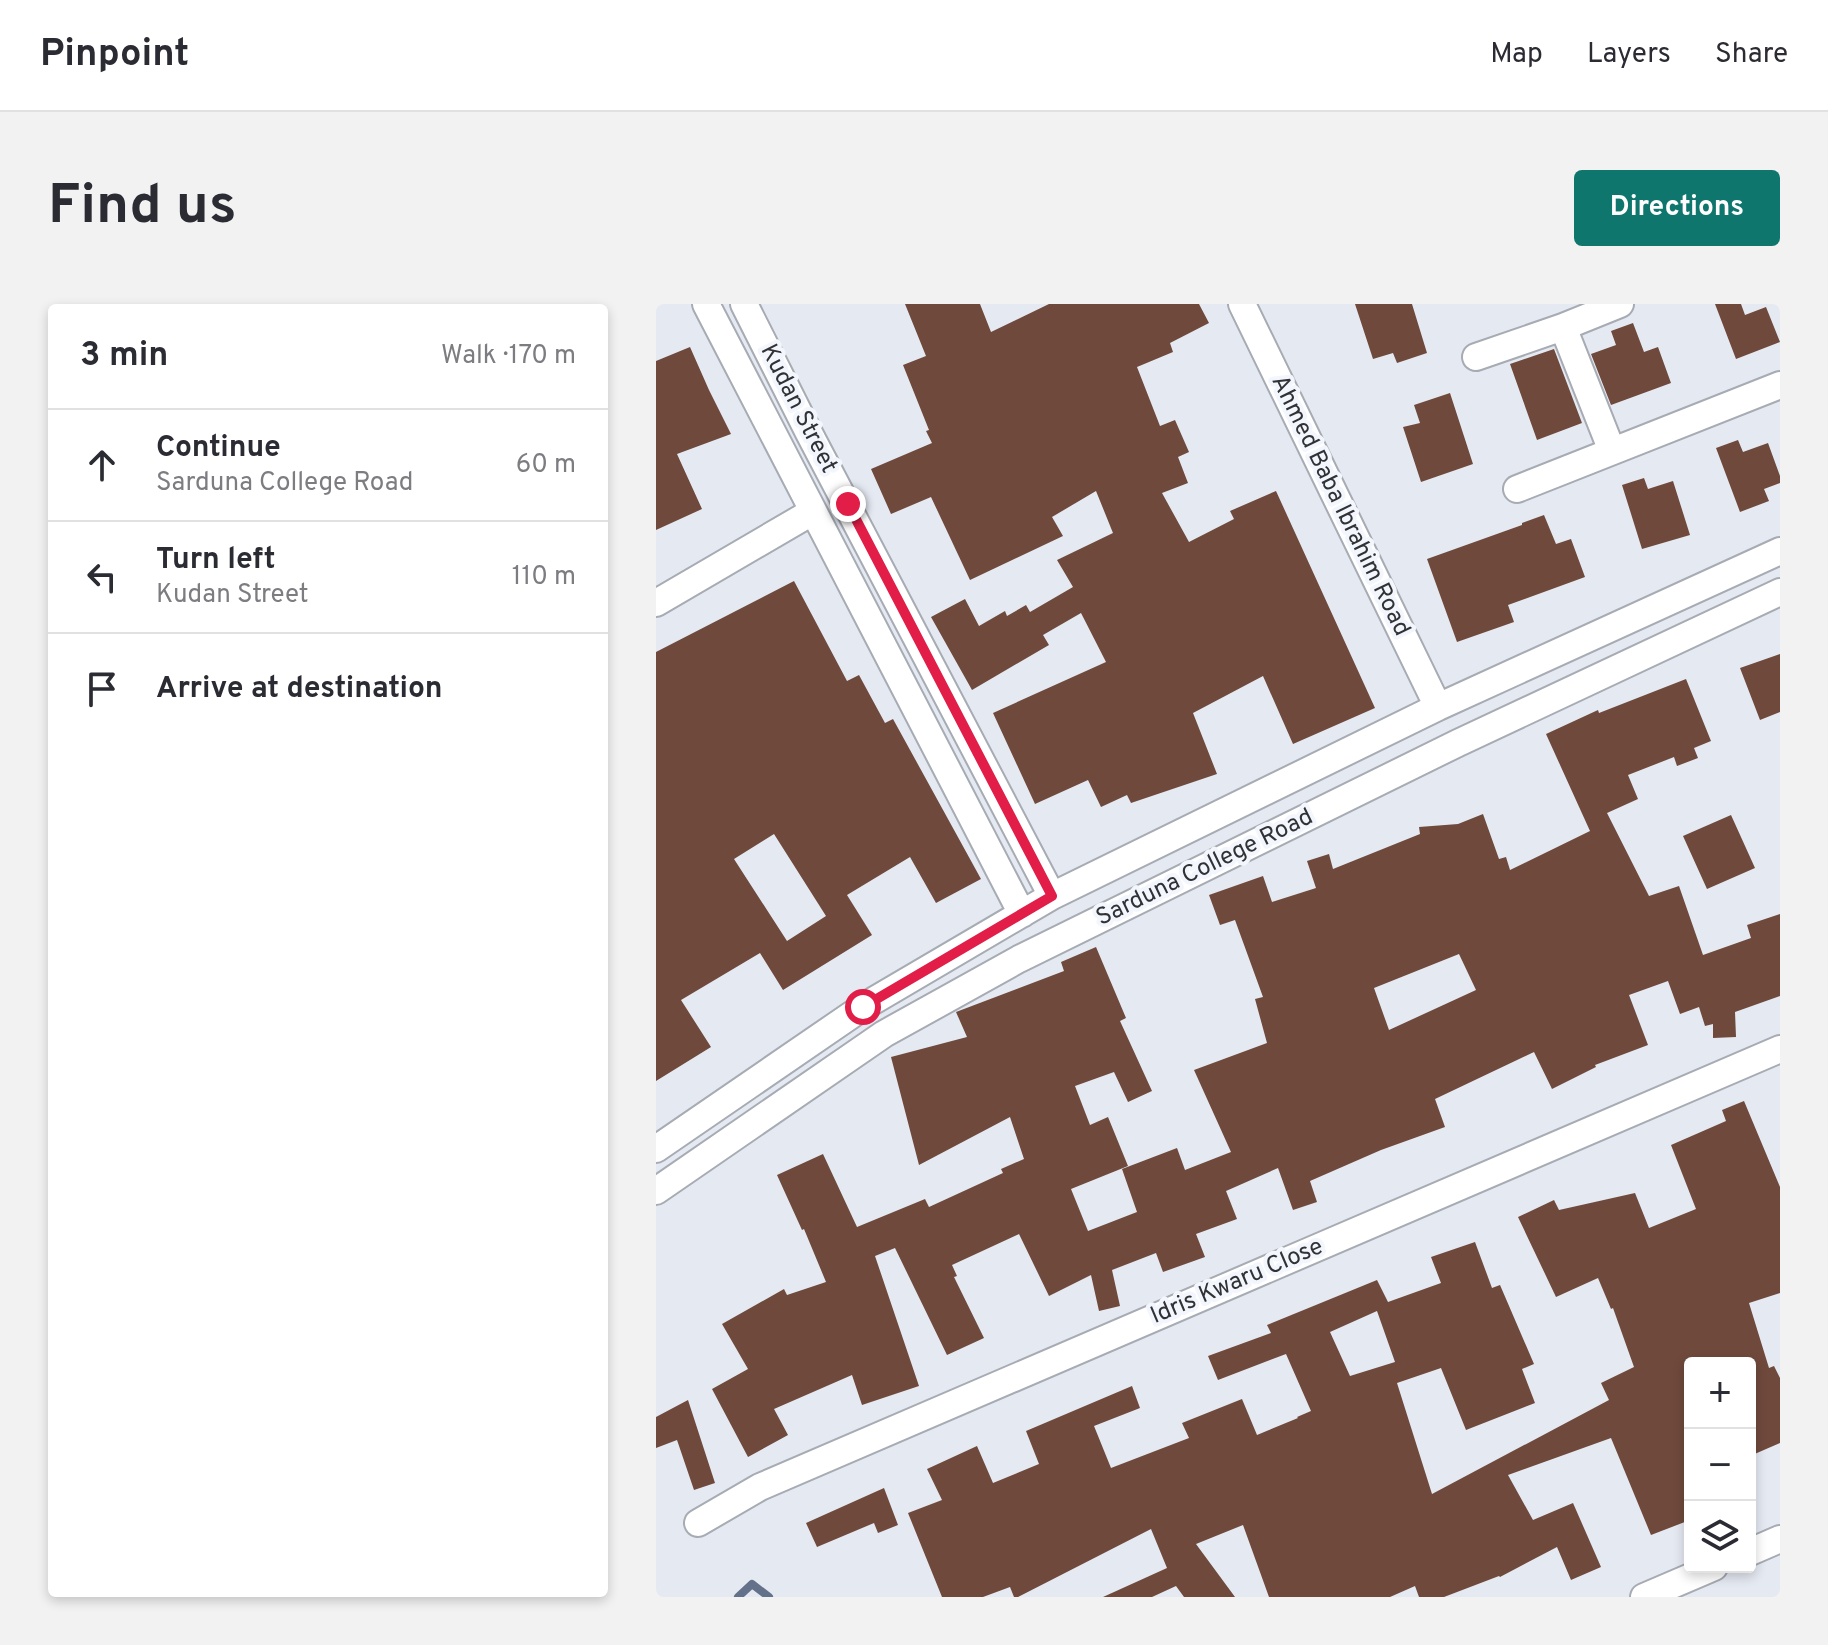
<!DOCTYPE html>
<html lang="en">
<head>
<meta charset="utf-8">
<style>
  :root { --surface:#fff; --page:#f2f2f3; --text:#2b2b33; --muted:#7c7c81; --line:#e1e1e2; --accent:#0f766e }
  body { margin:0; font-family:Overpass,sans-serif; background:var(--page); color:var(--text) }
  .controls { position:absolute; right:24px; bottom:24px; display:grid; overflow:hidden; border-radius:8px; box-shadow:0 4px 12px #0003 }
  .controls button { width:72px; height:72px; display:grid; place-items:center; padding:0; border:0; border-bottom:2px solid var(--line); background:var(--surface); color:var(--text); font:40px sans-serif }
  .stop { position:absolute; width:24px; height:24px; margin:-18px; border:6px solid #e11d48; border-radius:50%; background:#fff }
  .stop.end { background:#e11d48; border-color:#fff; box-shadow:0 2px 8px #0008 }
  .list { margin:0; padding:0; list-style:none }
  h2 { display:flex; justify-content:space-between; align-items:center; height:104px; margin:0; padding:0 32px; font-size:34px }
  h2 small { font-size:26px; font-weight:400; color:var(--muted) }
  .list li { display:grid; grid-template-columns:52px 1fr auto; gap:24px; align-items:center; box-sizing:border-box; height:112px; padding:0 32px; border-top:2px solid var(--line) }
  .list b { display:block; font-size:30px; white-space:nowrap }
  .list p { margin:0; font-size:26px; white-space:nowrap; color:var(--muted) }
  .list em { font-size:26px; font-style:normal; color:var(--muted) }
  .icon { flex:none; width:44px; height:44px; fill:none; stroke:currentColor; stroke-width:2; stroke-linecap:round; stroke-linejoin:round }
  .map { position:relative; flex:none; width:1124px; height:1293px; overflow:hidden; border-radius:8px }
  header { display:flex; align-items:center; gap:48px; box-sizing:border-box; height:112px; padding:0 40px; background:var(--surface); border-bottom:2px solid var(--line) }
  header strong { font-size:38px }
  nav { display:flex; gap:44px; margin-inline-start:auto; font-size:28px }
  .intro { display:flex; align-items:center; justify-content:space-between; box-sizing:border-box; height:192px; padding:0 48px }
  h1 { margin:0; font-size:56px }
  .button { padding:20px 36px; border-radius:8px; background:var(--accent); color:#fff; font-size:28px; font-weight:700 }
  main { display:flex; gap:48px; padding:0 48px }
  aside { flex:1; background:var(--surface); border-radius:8px; box-shadow:0 4px 12px #0003 }
  .map>svg:first-child { display:block }
</style>
</head>
<body>
<header>
<strong>Pinpoint</strong>
<nav><a>Map</a><a>Layers</a><a>Share</a></nav>
</header>
<div class="intro"><h1>Find us</h1><a class="button">Directions</a></div>
<main>
<aside>
<h2>3 min<small>Walk · 170 m</small></h2>
<ul class="list">
<li><svg class="icon" aria-label="ahead" viewBox="0 0 24 24"><path d="M12 20V5M6 11l6-6 6 6"/></svg><div><b>Continue</b><p>Sarduna College Road</p></div><em>60 m</em></li>
<li><svg class="icon" aria-label="left" viewBox="0 0 24 24"><path d="M17 20v-9H6M10 6l-5 5 5 5"/></svg><div><b>Turn left</b><p>Kudan Street</p></div><em>110 m</em></li>
<li><svg class="icon" aria-label="arrive" viewBox="0 0 24 24"><path d="M6 21V4h12l-3 4 3 4H6"/></svg><div><b>Arrive at destination</b></div></li>
</ul>
</aside>
<div class="map">
<svg width="1124" height="1293" viewBox="0 0 1124 1293">
  <rect width="100%" height="100%" fill="#e5e9f2"/>
  <g fill="none" stroke-linecap="round" stroke-linejoin="round">
    <path stroke="#64718a" stroke-width="8" d="M 82,1293 L 96,1280 L 113,1293"/>
  </g>
  <path fill="#6f493c" fill-rule="evenodd" d="M 249,0 L 324,0 L 335,28 L 393,0 L 543,0 L 553,19 L 514,39 L 517,48 L 481,63 L 504,122 L 519,116 L 533,148 L 522,153 L 532,179 L 506,189 L 533,238 L 578,215 L 574,207 L 620,187 L 719,404 L 637,440 L 607,372 L 537,409 L 561,470 L 475,499 L 471,491 L 445,503 L 432,476 L 379,500 L 337,409 L 450,358 L 425,309 L 387,331 L 393,341 L 316,386 L 275,313 L 309,295 L 323,322 L 349,307 L 351,312 L 370,301 L 374,308 L 417,283 L 401,256 L 457,229 L 440,187 L 396,213 L 407,232 L 314,276 L 275,193 L 235,210 L 215,165 L 276,139 L 270,127 L 273,126 L 247,61 L 270,52 Z
    M 699,0 L 756,0 L 771,49 L 741,59 L 737,49 L 717,55 Z
    M 1059,0 L 1085,0 L 1089,11 L 1110,3 L 1124,38 L 1080,55 Z
    M 977,19 L 988,48 L 1002,43 L 1015,79 L 955,101 L 935,50 L 960,41 L 955,27 Z
    M 34,43 L 53,86 L 75,130 L 21,150 L 46,205 L 0,226 L 0,57 Z
    M 898,45 L 926,119 L 881,136 L 854,60 Z
    M 794,89 L 817,160 L 765,178 L 747,123 L 764,119 L 758,101 Z
    M 1082,136 L 1087,148 L 1112,139 L 1124,172 L 1124,179 L 1108,185 L 1113,197 L 1084,208 L 1060,144 Z
    M 988,174 L 992,185 L 1017,177 L 1034,231 L 986,245 L 966,181 Z
    M 888,211 L 900,240 L 915,235 L 929,273 L 852,301 L 858,318 L 801,338 L 771,255 L 866,221 L 866,219 Z
    M 138,277 L 191,377 L 203,371 L 229,419 L 237,415 L 325,575 L 280,599 L 254,553 L 191,591 L 216,631 L 127,686 L 104,649 L 25,696 L 55,743 L 0,777 L 0,348 ZM 118,530 L 170,612 L 131,637 L 78,555 Z
    M 1124,350 L 1124,408 L 1104,416 L 1084,364 Z
    M 1030,375 L 1055,437 L 1038,444 L 1042,454 L 1021,462 L 1018,453 L 972,471 L 982,495 L 951,509 L 993,592 L 1023,582 L 1047,651 L 1095,634 L 1091,621 L 1124,610 L 1124,692 L 1079,708 L 1080,733 L 1057,734 L 1057,720 L 1049,722 L 1043,703 L 1024,710 L 1012,677 L 973,691 L 992,741 L 939,761 L 940,763 L 896,785 L 878,748 L 779,795 L 789,823 L 725,846 L 654,877 L 661,898 L 637,906 L 622,864 L 570,887 L 581,915 L 540,930 L 549,953 L 507,968 L 500,949 L 456,966 L 464,1002 L 443,1007 L 435,971 L 393,992 L 363,930 L 296,961 L 301,972 L 298,973 L 328,1034 L 291,1051 L 239,944 L 219,952 L 263,1082 L 206,1101 L 196,1071 L 118,1105 L 132,1131 L 92,1153 L 56,1085 L 92,1065 L 66,1020 L 128,985 L 131,991 L 170,978 L 148,925 L 146,926 L 121,871 L 167,850 L 201,923 L 269,895 L 273,903 L 347,869 L 345,865 L 368,855 L 354,813 L 263,861 L 235,753 L 311,733 L 300,708 L 408,667 L 405,658 L 440,643 L 470,714 L 464,717 L 496,787 L 472,798 L 458,768 L 419,782 L 434,821 L 452,813 L 472,862 L 415,885 L 432,927 L 481,908 L 466,865 L 521,844 L 529,866 L 575,848 L 538,766 L 611,739 L 599,695 L 607,693 L 579,616 L 564,621 L 553,591 L 607,572 L 616,598 L 660,584 L 651,557 L 673,550 L 677,565 L 764,530 L 763,523 L 802,520 L 827,510 L 843,555 L 850,553 L 854,566 L 934,527 L 890,430 L 942,406 L 943,409 ZM 803,650 L 820,686 L 733,726 L 718,684 Z
    M 1075,511 L 1099,564 L 1051,585 L 1027,532 Z
    M 1088,797 L 1124,883 L 1124,989 L 1093,999 L 1113,1064 L 1118,1062 L 1124,1074 L 1124,1139 L 1094,1152 L 1094,1059 L 1034,1059 L 1034,1216 L 995,1231 L 955,1134 L 852,1171 L 877,1216 L 917,1199 L 945,1263 L 915,1276 L 901,1243 L 844,1273 L 843,1272 L 788,1293 L 763,1293 L 759,1282 L 734,1293 L 613,1293 L 587,1221 L 540,1240 L 579,1293 L 528,1293 L 520,1282 L 496,1293 L 447,1293 L 511,1264 L 495,1225 L 362,1293 L 358,1293 L 354,1283 L 327,1293 L 286,1293 L 252,1209 L 286,1196 L 271,1165 L 321,1142 L 337,1179 L 383,1160 L 370,1127 L 476,1082 L 484,1104 L 438,1122 L 455,1164 L 533,1134 L 526,1119 L 586,1095 L 601,1131 L 642,1114 L 641,1113 L 655,1107 L 630,1050 L 562,1076 L 552,1052 L 615,1029 L 611,1021 L 721,976 L 732,998 L 785,979 L 775,953 L 819,938 L 836,984 L 844,981 L 878,1060 L 866,1065 L 879,1099 L 810,1126 L 785,1064 L 741,1079 L 776,1190 L 953,1096 L 945,1079 L 978,1063 L 957,1004 L 955,1005 L 942,974 L 900,993 L 862,913 L 898,896 L 903,906 L 979,889 L 993,924 L 1040,905 L 1015,841 L 1070,817 L 1066,806 ZM 721,1007 L 739,1058 L 694,1072 L 674,1028 Z
    M 32,1096 L 59,1179 L 38,1186 L 21,1136 L 0,1144 L 0,1113 Z
    M 228,1184 L 242,1221 L 222,1229 L 218,1219 L 161,1243 L 150,1219 Z"/>
  <g fill="none" stroke-linecap="round" stroke-linejoin="round">
    <g stroke="#a7abb3" stroke-width="30">
      <path id="minor" d="M 50,0 L 366,610
        M 88,0 L 153,129 L 396,592
        M 586,0 L 782,403
        M 907,23 L 956,147
        M 820,53 L 907,23 L 964,0
        M 861,185 L 1124,81
        M 0,299 L 156,208
        M 0,845 L 207,703 L 396,592 L 782,403 L 1124,247
        M 0,887 L 228,730 L 363,655 L 802,439 L 1124,288
        M 42,1219 L 104,1183 L 1124,745
        M 1094,1248 L 1124,1235
        M 988,1293 L 1058,1263"/>
    </g>
    <use href="#minor" stroke="#fff" stroke-width="26"/>
  </g>
  <g fill="none" stroke-linecap="round" stroke-linejoin="round">
    <path stroke="#e11d48" stroke-width="10" d="M 192,200 L 396,592 L 207,703"/>
  </g>
  <g text-anchor="middle" dominant-baseline="central" stroke-width="8" stroke-linejoin="round" paint-order="stroke">
    <g font-size="24" fill="#303235" stroke="#f3f7fd">
      <text transform="translate(142 105) rotate(63)">Kudan Street</text>
      <text transform="translate(684 202) rotate(64)">Ahmed Baba Ibrahim Road</text>
      <text transform="translate(549 564) rotate(-26)">Sarduna College Road</text>
      <text transform="translate(581 978) rotate(-23)">Idris Kwaru Close</text>
    </g>
  </g>
</svg>
<div class="controls">
<button>+</button>
<button>−</button>
<button><svg class="icon" aria-label="layers" viewBox="0 0 24 24"><path d="M12 4l9 5-9 5-9-5zM3 14l9 5 9-5"/></svg></button>
</div>
<div class="stop" style="left:207px;top:703px"></div>
<div class="stop end" style="left:192px;top:200px"></div>
</div>
</main>
</body>
</html>
